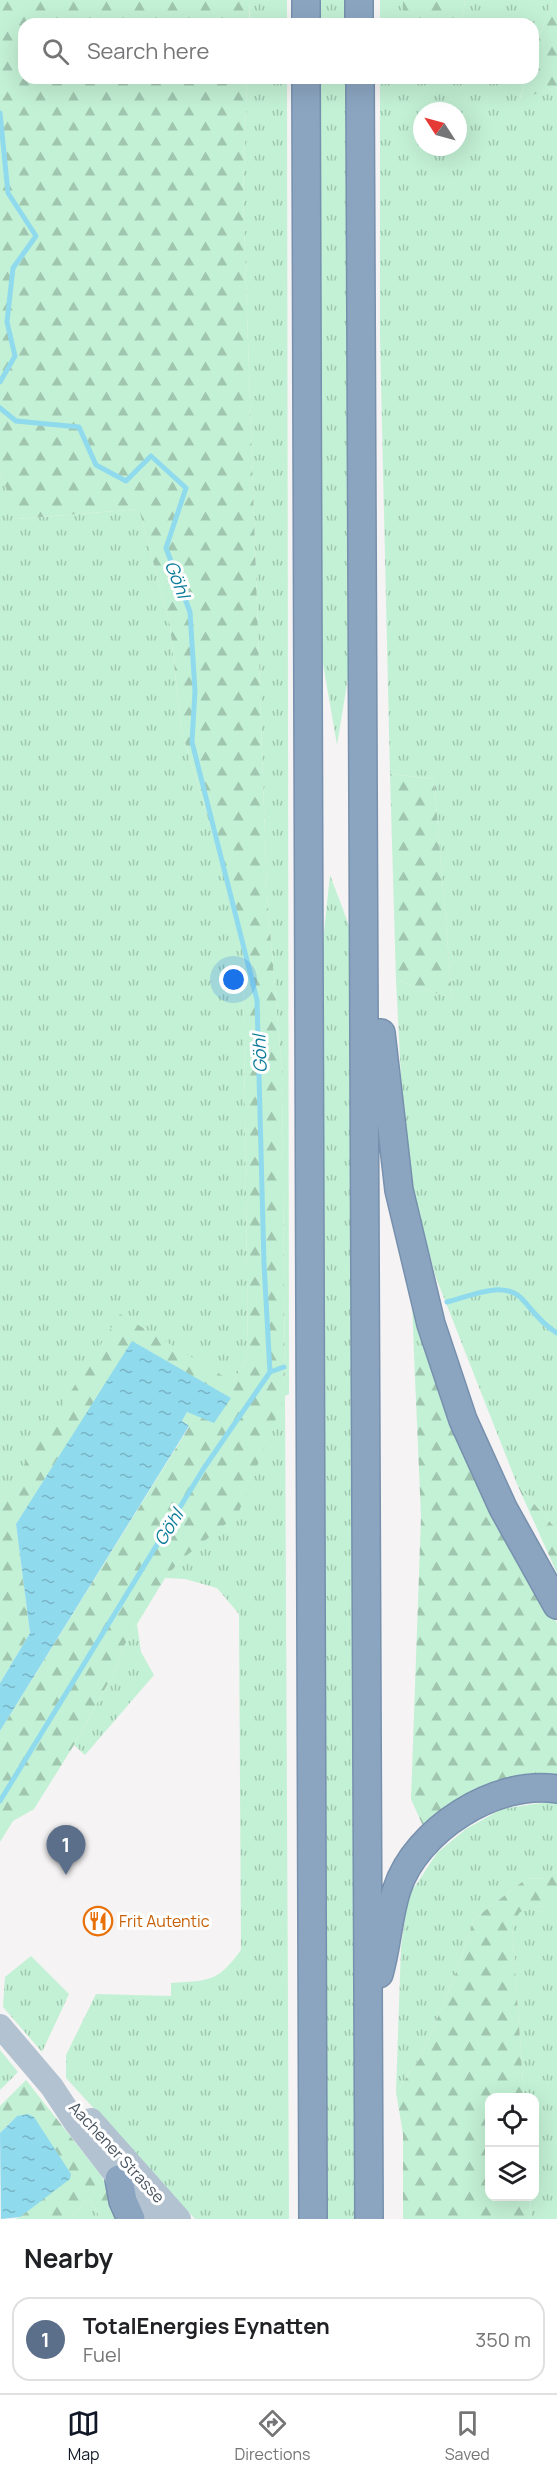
<!DOCTYPE html>
<html lang="en">
<head>
<meta charset="utf-8">
<style>
  :root { --surface:#fff; --page:#f2f2f2; --text:#202124; --muted:#757577; --line:#e0e0e0; --accent:#111827 }
  body { margin:0; font-family:Manrope,sans-serif; background:var(--page); color:var(--text) }
  .controls { position:absolute; right:18px; bottom:18px; display:grid; overflow:hidden; border-radius:12px; box-shadow:0 6px 24px #0002 }
  .controls button { width:54px; height:54px; display:grid; place-items:center; padding:0; border:0; border-bottom:2px solid var(--line); background:var(--surface); color:var(--text); font:30px sans-serif }
  .compass { position:absolute; left:413px; top:102px; width:54px; height:54px; border-radius:50%; background:var(--surface); box-shadow:0 6px 24px #0002; rotate:306deg }
  .you { position:absolute; left:234px; top:980px; width:21px; height:21px; margin:-15px; border:4px solid #fff; border-radius:50%; background:#1a73e8; box-shadow:0 0 0 9px #1a73e833 }
  .badge { display:grid; place-items:center; width:39px; height:39px; border-radius:50%; background:var(--accent); color:#fff; font-size:20px; font-weight:700 }
  .pin { position:absolute; translate:-50% -50px; filter:drop-shadow(0 2px 3px #0008) }
  .pin::after { content:''; position:absolute; top:32px; width:21px; height:18px; background:inherit; clip-path:polygon(0 0,100% 0,50% 100%) }
  .list { margin:0; padding:0; list-style:none }
  h2 { display:flex; justify-content:space-between; align-items:center; height:78px; margin:0; padding:0 24px; font-size:26px }
  h2 small { font-size:20px; font-weight:400; color:var(--muted) }
  .list li { display:grid; grid-template-columns:39px 1fr auto; gap:18px; align-items:center; box-sizing:border-box; height:84px; margin:0 12px 12px; padding:0 12px; border:2px solid var(--line); border-radius:18px }
  .list b { display:block; font-size:22px; white-space:nowrap }
  .list p { margin:0; font-size:20px; white-space:nowrap; color:var(--muted) }
  .list em { font-size:20px; font-style:normal; color:var(--muted) }
  .icon { flex:none; width:33px; height:33px; fill:none; stroke:currentColor; stroke-width:2; stroke-linecap:round; stroke-linejoin:round }
  .map { position:relative; flex:none; width:557px; height:2219px; overflow:hidden }
  .search { position:absolute; background:var(--surface); box-shadow:0 6px 24px #0002; left:18px; right:18px; top:18px; height:66px; display:flex; align-items:center; gap:15px; box-sizing:border-box; padding:0 21px; border-radius:18px; color:var(--muted); font-size:22px }
  .sheet { height:174px; background:var(--surface) }
  nav { display:flex; justify-content:space-around; align-items:center; box-sizing:border-box; height:84px; border-top:2px solid var(--line); background:var(--surface); font-size:16px; color:var(--muted) }
  nav a { display:grid; justify-items:center; gap:3px }
  nav .on { color:var(--accent) }
  .map>svg:first-child { display:block }
</style>
</head>
<body>
<div class="map">
<svg width="557" height="2219" viewBox="0 0 557 2219">
  <defs>
    <pattern id="grass-tufts" width="24" height="20" patternUnits="userSpaceOnUse" patternTransform="scale(1.5)"><rect width="24" height="20" fill="#c3f1d5"/><path d="M3 7l-1-3M5 7V3M7 7l1-3M15 17l-1-3M17 17v-4M19 17l1-3" fill="none" stroke="#a0c6b0"/></pattern>
    <pattern id="forest-firs" width="22" height="20" patternUnits="userSpaceOnUse" patternTransform="scale(1.5)"><rect width="22" height="20" fill="#c3f1d5"/><path d="M5 1l3.5 6h-7zM16 11l3.5 6h-7z" fill="#a0c6b0"/></pattern>
    <pattern id="water-ripples" width="26" height="14" patternUnits="userSpaceOnUse" patternTransform="scale(1.5)"><rect width="26" height="14" fill="#90daee"/><path d="M2 4q2-2 4 0t4 0M15 11q2-2 4 0t4 0" fill="none" stroke="#78b4c4"/></pattern>
  </defs>
  <rect width="100%" height="100%" fill="#f5f3f3"/>
  <path fill="url(#grass-tufts)" fill-rule="evenodd" d="M 250,0 L 287,0 L 287,24 L 250,24 Z
    M 315,0 L 352,0 L 352,24 L 315,24 Z
    M 380,0 L 403,0 L 403,24 L 380,24 Z
    M 465,0 L 552,0 L 533,57 L 533,24 L 461,24 Z
    M 247,78 L 287,78 L 289,1394 L 285,1396 L 289,2219 L 195,2219 L 66,2078 L 66,2055 L 96,1994 L 171,1996 L 171,1983 C 209,1980 217,1983 241,1950 L 239,1614 L 217,1588 L 185,1579 L 165,1578 L 181,1560 L 285,1396 L 282,1070 L 267,895 L 243,195 Z
    M 315,78 L 353,78 L 353,628 L 348,678 L 337,745 L 318,635 Z
    M 380,78 L 402,78 L 403,85 L 445,78 L 526,78 L 520,98 L 557,87 L 557,1530 L 517,1484 L 435,1275 L 414,1194 L 403,1116 L 396,980 L 452,998 L 434,779 L 390,774 L 380,338 ZM 422,111 L 458,111 L 458,147 L 422,147 Z
    M 0,471 L 18,519 L 139,509 L 170,625 L 181,729 L 216,845 L 243,947 L 248,1356 L 233,1382 L 20,1473 L 0,1503 Z
    M 330,875 L 356,944 L 359,2219 L 324,2219 L 320,970 Z
    M 412,1302 L 429,1349 L 414,1354 Z
    M 137,1624 L 141,1652 L 154,1675 L 85,1755 L 74,1745 L 118,1665 L 125,1644 Z
    M 548,1802 L 557,1804 L 557,1871 L 549,1878 L 526,1879 L 474,1919 L 453,1981 L 421,2057 L 396,2092 L 401,1947 L 408,1897 L 437,1853 L 466,1829 L 502,1809 Z
    M 547,1905 L 557,1905 L 557,2219 L 531,2219 L 530,2197 L 534,2196 L 534,2098 L 524,2097 L 512,1924 L 519,1912 Z
    M 31,1956 L 69,1994 L 42,2052 L 3,2007 L 5,1977 Z
    M 0,2050 L 18,2072 L 0,2090 Z
    M 88,2197 L 101,2219 L 71,2219 Z"/>
  <path fill="url(#forest-firs)" d="M 0,0 L 250,0 L 249,24 L 24,24 L 24,78 L 247,78 L 243,195 L 267,895 L 282,1070 L 285,1396 L 238,1514 L 181,1560 L 165,1578 L 125,1644 L 118,1665 L 74,1745 L 34,1809 L 13,1821 L 0,1842 L 0,1731 L 189,1427 L 182,1421 L 187,1412 L 133,1341 L 16,1524 L 30,1633 L 0,1683 L 0,1503 L 120,1314 L 233,1382 L 248,1356 L 243,947 L 216,845 L 181,729 L 170,625 L 139,509 L 17,519 L 0,471 Z
    M 403,0 L 465,0 L 461,24 L 403,24 Z
    M 552,0 L 557,0 L 557,87 L 520,99 L 526,78 L 533,78 L 533,57 Z
    M 402,78 L 445,78 L 402,86 Z
    M 390,774 L 434,779 L 452,998 L 396,980 Z
    M 429,1349 L 533,1581 L 557,1623 L 557,1780 L 504,1782 L 450,1803 L 423,1826 L 411,1799 L 421,1517 L 414,1354 Z
    M 517,1484 L 557,1530 L 557,1573 Z
    M 557,1871 L 557,1905 L 547,1905 L 520,1912 L 512,1924 L 524,2097 L 490,2098 L 490,2196 L 530,2197 L 531,2219 L 403,2219 L 403,2134 L 396,2092 L 421,2057 L 453,1981 L 474,1919 L 526,1879 L 549,1878 Z
    M 26,2080 L 101,2175 L 122,2219 L 101,2219 L 88,2197 L 71,2219 L 15,2219 L 20,2217 L 17,2116 L 0,2133 L 0,2106 Z"/>
  <path fill="url(#water-ripples)" d="M 132,1341 L 231,1398 L 214,1423 L 187,1412 L 182,1421 L 189,1426 L 0,1731 L 0,1683 L 30,1633 L 16,1524 Z
    M 28,2114 L 34,2117 L 71,2174 L 70,2179 L 20,2217 L 1,2219 L 0,2133 L 17,2116 Z"/>
  <g fill="none" stroke-linecap="round" stroke-linejoin="round">
    <path stroke="#90daee" stroke-width="5" d="M 0,113 L 8,193 L 36,236 L 13,268 L 7,322 L 15,356 L 0,382
      M 0,408 L 16,421 L 79,427 L 96,465 L 126,481 L 151,456 L 186,488 L 166,548 L 190,612 L 195,691 L 192,742 L 257,1000 L 264,1264 L 270,1372 L 204,1468 L 0,1801
      M 447,1302 C 471,1296 505,1279 523,1300 C 534,1312 543,1325 557,1333
      M 270,1372 L 284,1367"/>
    <g stroke="#7690ad" stroke-width="30">
      <path id="highway" d="M 306,0 L 306,24
        M 359,0 L 359,24
        M 306,78 L 313,2219
        M 360,78 L 369,2219
        M 381,1033 L 399,1190 L 431,1324 L 463,1420 L 503,1508 L 557,1605
        M 379,1974 C 387,1946 388,1916 397,1889 C 416,1830 496,1779 557,1789
        M 119,2179 L 123,2201 L 131,2219"/>
    </g>
    <path stroke="#b3c2d1" stroke-width="24" d="M 0,2026 L 52,2087 L 75,2122 L 119,2179 L 154,2219
      M 91,2120 L 179,2219"/>
    <use href="#highway" stroke="#8ba5c1" stroke-width="27"/>
  </g>
  <defs>
    <g id="restaurant-ring" transform="scale(1.5)"><circle r="9.5" fill="#fff" stroke="#e8710a" stroke-width="1.5"/><path d="M-5-6h1v4h1v-4h1v4h1v-4h1v5L-1.5 .5V6h-2V.5L-5-1ZM5-6V6H3V1.5H1.5Q1.5-4 5-6Z" fill="#e8710a"/></g>
  </defs>
  <g fill-rule="evenodd">
    <use href="#restaurant-ring" x="98" y="1921"/>
  </g>
  <g text-anchor="middle" dominant-baseline="central" stroke-width="6" stroke-linejoin="round" paint-order="stroke">
    <g font-size="16" fill="#c56008" stroke="#fff" text-anchor="start">
      <text x="119" y="1921">Frit Autentic</text>
    </g>
    <g font-size="16" fill="#4a5661" stroke="#fff">
      <text transform="translate(117 2152) rotate(47)">Aachener Strasse</text>
    </g>
    <g font-size="18" font-style="italic" fill="#0c7c9b" stroke="#fff">
      <text transform="translate(178 579) rotate(69)">Göhl</text>
      <text transform="translate(259 1054) rotate(-92)">Göhl</text>
      <text transform="translate(168 1527) rotate(-58)">Göhl</text>
    </g>
  </g>
</svg>
<div class="controls">
<button><svg class="icon" aria-label="locate" viewBox="0 0 24 24"><circle cx="12" cy="12" r="6"/><path d="M12 2v4M12 18v4M2 12h4M18 12h4"/></svg></button>
<button><svg class="icon" aria-label="layers" viewBox="0 0 24 24"><path d="M12 4l9 5-9 5-9-5zM3 14l9 5 9-5"/></svg></button>
</div>
<svg class="compass" viewBox="-18 -18 36 36"><path d="M0-13l5 13h-10z" fill="#e53935"/><path d="M0 13l5-13h-10z" fill="#757577"/></svg>
<div class="you"></div>
<div class="pin badge" style="left:66px;top:1875px;background:#5c6f8a">1</div>
<div class="search"><svg class="icon" aria-label="search" viewBox="0 0 24 24"><circle cx="10" cy="10" r="6"/><path d="M15 15l6 6"/></svg>Search here</div>
</div>
<section class="sheet">
<h2>Nearby<small></small></h2>
<ul class="list">
<li><span class="badge" style="background:#5c6f8a">1</span><div><b>TotalEnergies Eynatten</b><p>Fuel</p></div><em>350 m</em></li>
</ul>
</section>
<nav>
<a class="on"><svg class="icon" aria-label="map" viewBox="0 0 24 24"><path d="M3 6l6-2 6 2 6-2v14l-6 2-6-2-6 2zM9 4v14M15 6v14"/></svg>Map</a>
<a><svg class="icon" aria-label="directions" viewBox="0 0 24 24"><path d="M12 3l9 9-9 9-9-9zM9 14v-3h6M13 9l2 2-2 2"/></svg>Directions</a>
<a><svg class="icon" aria-label="saved" viewBox="0 0 24 24"><path d="M7 4h10v16l-5-4-5 4z"/></svg>Saved</a>
</nav>
</body>
</html>
